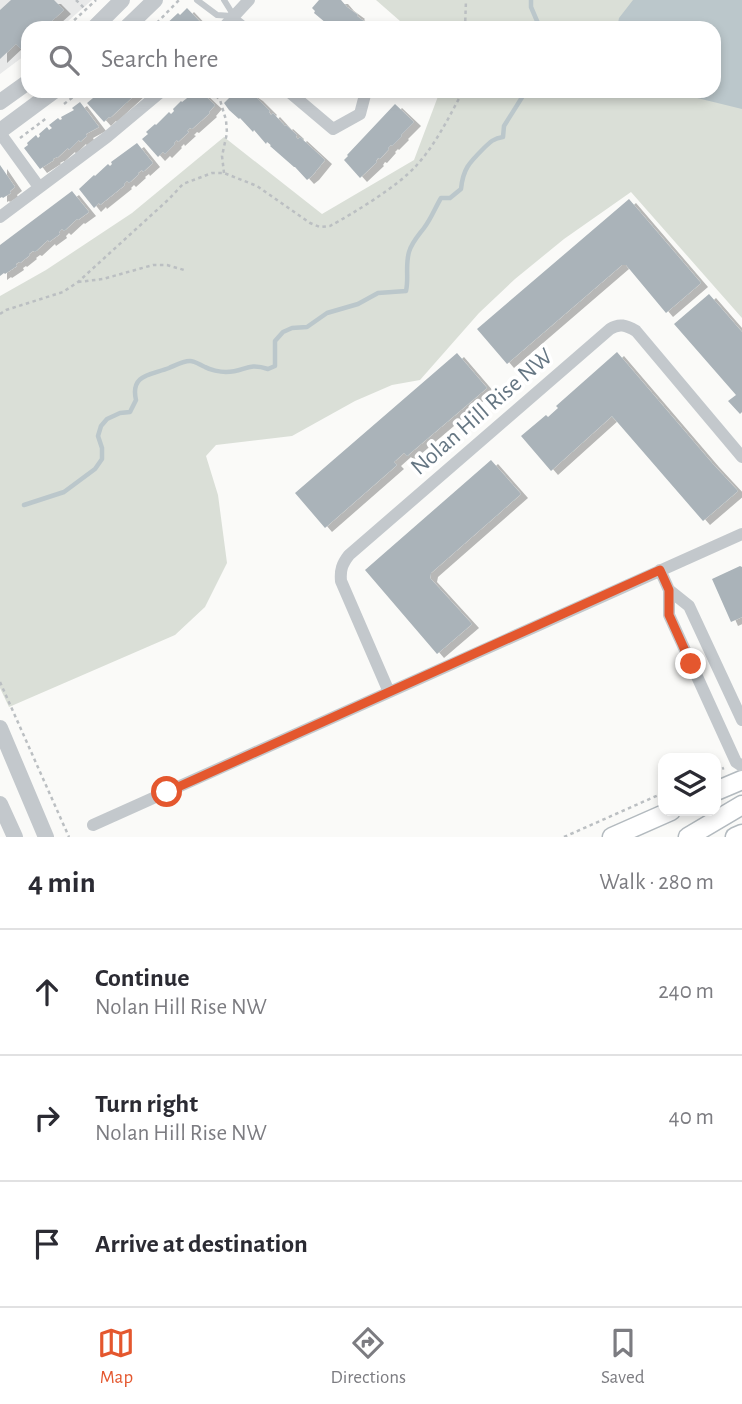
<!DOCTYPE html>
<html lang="en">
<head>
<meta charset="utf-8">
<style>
  :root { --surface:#fff; --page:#f7f7f7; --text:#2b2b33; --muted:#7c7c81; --line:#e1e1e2; --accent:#e4572e }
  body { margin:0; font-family:"Alegreya Sans",sans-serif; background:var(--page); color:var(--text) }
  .controls { position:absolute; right:21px; bottom:21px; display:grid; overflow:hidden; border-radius:14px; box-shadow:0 4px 10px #0003 }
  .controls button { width:63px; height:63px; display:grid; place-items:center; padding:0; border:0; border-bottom:2px solid var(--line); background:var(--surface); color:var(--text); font:35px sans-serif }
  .stop { position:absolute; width:21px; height:21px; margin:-16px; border:5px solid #e4572e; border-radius:50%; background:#fff }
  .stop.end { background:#e4572e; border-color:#fff; box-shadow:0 2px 7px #0008 }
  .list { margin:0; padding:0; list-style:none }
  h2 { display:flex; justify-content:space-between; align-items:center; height:91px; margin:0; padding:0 28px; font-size:30px }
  h2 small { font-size:23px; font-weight:400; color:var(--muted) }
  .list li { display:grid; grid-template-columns:46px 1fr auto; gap:21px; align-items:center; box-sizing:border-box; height:126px; padding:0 28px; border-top:2px solid var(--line) }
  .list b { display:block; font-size:26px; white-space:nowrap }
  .list p { margin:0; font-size:23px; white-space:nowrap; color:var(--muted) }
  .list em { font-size:23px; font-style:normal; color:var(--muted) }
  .icon { flex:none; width:38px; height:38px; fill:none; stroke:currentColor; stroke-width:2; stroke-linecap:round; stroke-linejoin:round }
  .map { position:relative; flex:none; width:742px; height:837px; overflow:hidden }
  .search { position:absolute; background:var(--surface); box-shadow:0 4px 10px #0003; left:21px; right:21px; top:21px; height:77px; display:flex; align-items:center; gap:18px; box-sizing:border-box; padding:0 24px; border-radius:21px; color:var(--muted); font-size:26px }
  .sheet { height:469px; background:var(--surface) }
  nav { display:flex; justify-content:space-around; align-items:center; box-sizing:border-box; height:98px; border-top:2px solid var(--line); background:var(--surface); font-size:19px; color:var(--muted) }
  nav a { display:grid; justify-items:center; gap:4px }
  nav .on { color:var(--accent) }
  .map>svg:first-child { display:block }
</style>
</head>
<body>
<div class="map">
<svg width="742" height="837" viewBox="0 0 742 837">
  <defs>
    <filter id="shadow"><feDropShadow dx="7" dy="4" stdDeviation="0" flood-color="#0004"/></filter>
  </defs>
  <rect width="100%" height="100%" fill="#fafaf8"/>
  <path fill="#e8e9e9" d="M 0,0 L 92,0 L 60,28 L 28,28 L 28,53 L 0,74 Z"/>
  <path fill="#dadfd7" d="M 376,0 L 742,0 L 742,318 L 631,192 L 564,239 L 515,279 L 479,313 L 420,380 L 392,385 L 355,401 L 292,436 L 216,445 L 206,456 L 218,495 L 227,563 L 205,607 L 175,635 L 9,707 L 0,688 L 0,296 L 46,270 L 132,213 L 224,137 L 322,214 L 414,160 L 440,91 L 714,91 L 714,28 L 408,28 Z"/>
  <path fill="#bbc7cb" d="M 633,0 L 742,0 L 742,109 L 689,96 L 676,91 L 714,91 L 714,28 L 617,28 L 619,18 Z"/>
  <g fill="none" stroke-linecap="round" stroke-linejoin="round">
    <path stroke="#bbc7cb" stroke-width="4.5" d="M 531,0 L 531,7 L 540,28
      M 24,505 L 64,492 L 95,469 L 102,459 L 102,448 L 98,436 L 101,426 L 107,419 L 120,413 L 130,412 L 136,400 C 130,374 151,375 169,368 C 176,365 183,361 190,361 C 195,361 200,365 205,367 C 210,370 220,372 226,372 C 245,372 247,362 268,369 L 275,366 L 275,341 L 283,332 L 292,328 L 307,327 L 327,313 L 358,304 L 378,293 L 406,291 C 409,278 405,266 409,252 C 412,242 418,236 424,228 C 431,219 435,208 441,198 L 450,198 L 461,189 C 463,169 469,163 483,149 C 490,142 494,138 503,137 L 504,126 L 526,91"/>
  </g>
  <path fill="#aab3b9" filter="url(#shadow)" d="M 11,0 L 54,0 L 64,10 L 44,28 L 28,28 L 28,44 L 22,50 L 16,44 L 0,59 L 0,10 Z
    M 319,0 L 341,0 L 347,7 L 358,15 L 357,16 L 373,28 L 332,28 L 314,13 L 315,11 L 312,8 Z
    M 187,8 L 205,27 L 204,28 L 162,28 L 178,13 L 180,15 Z
    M 94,91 L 139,91 L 110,118 L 109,117 L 104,122 L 87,103 L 93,98 L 90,94 Z
    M 196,91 L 200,91 L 215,105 L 209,112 L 210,113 L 192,129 L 190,128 L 187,131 L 189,132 L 178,142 L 177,140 L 174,143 L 175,144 L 165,154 L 163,152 L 158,157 L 142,139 L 148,134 L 146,132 L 155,124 L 156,125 L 169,112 L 171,114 L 174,111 L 173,109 L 181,101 L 182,102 Z
    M 236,91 L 247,91 L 256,97 L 270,111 L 269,112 L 271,115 L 273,113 L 285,126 L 286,125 L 297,135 L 296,137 L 298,139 L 300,137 L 325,160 L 312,176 L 307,180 L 295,167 L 294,167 L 270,146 L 271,145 L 267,142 L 266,144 L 254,130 L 253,132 L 240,118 L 239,119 L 229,110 L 224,103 Z
    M 80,102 L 99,127 L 86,134 L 87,136 L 80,142 L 79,140 L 69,150 L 68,148 L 57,158 L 57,157 L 53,159 L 54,160 L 40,169 L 24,148 L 28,145 L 27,143 L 36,135 L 38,138 L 40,136 L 39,134 L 47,127 L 49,130 L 52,128 L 49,125 L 58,118 L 60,120 L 62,119 L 61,117 L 74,110 L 72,108 Z
    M 395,104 L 414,122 L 401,135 L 402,136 L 392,146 L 391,145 L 388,148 L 389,149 L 380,159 L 378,158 L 376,161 L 377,162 L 360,178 L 344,160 L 348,156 L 347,155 Z
    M 137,143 L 153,163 L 143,172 L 142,170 L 138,173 L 139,174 L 129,183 L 127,181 L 124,184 L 125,185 L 100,205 L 99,203 L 94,208 L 79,189 L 94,175 L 95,176 L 108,164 L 110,166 L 112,164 L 111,162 Z
    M 0,165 L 15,187 L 10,191 L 11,193 L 3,198 L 2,197 L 0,198 Z
    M 72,191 L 89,212 L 78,220 L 77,219 L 64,231 L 62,229 L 59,232 L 60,234 L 49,242 L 48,240 L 35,252 L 33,251 L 29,254 L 30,255 L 20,263 L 19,262 L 16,264 L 17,266 L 5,274 L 4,273 L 0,276 L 0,245 Z
    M 629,199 L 701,283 L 666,313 L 626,265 L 622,265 L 507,364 L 477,329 Z
    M 709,294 L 742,332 L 742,412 L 740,414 L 728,401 L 736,395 L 674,324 Z
    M 617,352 L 712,463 L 738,491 L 703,521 L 612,416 L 551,471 L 521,436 L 546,415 L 548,417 L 558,408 L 556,406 Z
    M 457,353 L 487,388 L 407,456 L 404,453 L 394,462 L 397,465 L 325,528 L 295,493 Z
    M 491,460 L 521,494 L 431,573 L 430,578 L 472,624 L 437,654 L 365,570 Z
    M 740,566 L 742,567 L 742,617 L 731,622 L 712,579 Z"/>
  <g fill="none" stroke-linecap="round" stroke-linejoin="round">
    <g stroke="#b3babf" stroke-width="21">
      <path id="secondary" d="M 716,791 L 742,780
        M 612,837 L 671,811
        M 688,837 L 742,805
        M 735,837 L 742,834"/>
    </g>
    <path stroke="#bbbfc2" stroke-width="2.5" stroke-dasharray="3.5 3.5" stroke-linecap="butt" d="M 76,0 L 86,10
      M 69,25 L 96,0
      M 152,28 L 179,0
      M 465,28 L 466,0
      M 211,91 L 220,100 L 226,120 L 227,133 L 222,156 L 224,173
      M 64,104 L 81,91
      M 20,138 L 48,117
      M 78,282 L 103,279 L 153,265 L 167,265 L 184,270
      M 0,314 L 6,310 L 63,292 L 78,282 L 169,199 L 183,184 L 212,173 L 224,173 L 257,186 L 310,223 L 320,227 L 330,226 C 354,213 398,186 416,166 C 436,144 449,117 463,91
      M 0,682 L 69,837
      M 716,768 L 719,770 L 724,768
      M 564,837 L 663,793"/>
    <path stroke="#c3c8cc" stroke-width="6" d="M 197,0 L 217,15 L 232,16
      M 224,0 L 234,16 L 249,28"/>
    <path stroke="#c3c8cc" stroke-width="12" d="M 223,28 L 249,0
      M 288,91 L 333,129 L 360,114 L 366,91
      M 0,133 L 39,187
      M 0,217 L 107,137 L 162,91
      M 660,570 L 669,590 L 669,615 L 736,762 L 742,766
      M 669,590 L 689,606 L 742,720
      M 389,692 L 341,581 C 340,570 342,564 349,555 L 610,329 C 619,323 626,325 636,331 L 742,457
      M 93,825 L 742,534"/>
    <path stroke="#c3c8cc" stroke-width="16" d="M 94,28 L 122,0
      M 126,28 L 155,0
      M 0,102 L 28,82
      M 0,131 L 54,91
      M 0,728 L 46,837
      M 0,804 L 15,837"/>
    <use href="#secondary" stroke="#fff" stroke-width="18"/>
  </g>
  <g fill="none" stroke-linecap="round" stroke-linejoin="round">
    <path stroke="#e4572e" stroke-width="9" d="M 167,792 L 660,570 L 669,590 L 669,615 L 691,664"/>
  </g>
  <g text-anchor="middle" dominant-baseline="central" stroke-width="7" stroke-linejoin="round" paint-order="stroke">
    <g font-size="24" fill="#657683" stroke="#fff">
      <text transform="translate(482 412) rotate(-41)">Nolan Hill Rise NW</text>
    </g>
  </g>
</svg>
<div class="controls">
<button><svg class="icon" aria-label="layers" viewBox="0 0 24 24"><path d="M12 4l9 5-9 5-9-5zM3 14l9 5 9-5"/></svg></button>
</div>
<div class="stop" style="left:167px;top:792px"></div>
<div class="stop end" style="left:691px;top:664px"></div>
<div class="search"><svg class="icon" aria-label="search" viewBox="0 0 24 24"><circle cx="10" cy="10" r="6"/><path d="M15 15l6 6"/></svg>Search here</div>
</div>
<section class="sheet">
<h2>4 min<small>Walk · 280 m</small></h2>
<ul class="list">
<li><svg class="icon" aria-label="ahead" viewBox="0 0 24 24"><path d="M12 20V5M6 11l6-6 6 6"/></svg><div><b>Continue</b><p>Nolan Hill Rise NW</p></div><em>240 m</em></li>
<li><svg class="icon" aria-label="right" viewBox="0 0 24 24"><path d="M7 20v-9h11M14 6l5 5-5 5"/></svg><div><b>Turn right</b><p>Nolan Hill Rise NW</p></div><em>40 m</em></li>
<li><svg class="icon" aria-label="arrive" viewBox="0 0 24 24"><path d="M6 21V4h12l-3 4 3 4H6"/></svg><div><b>Arrive at destination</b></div></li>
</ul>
</section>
<nav>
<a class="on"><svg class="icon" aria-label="map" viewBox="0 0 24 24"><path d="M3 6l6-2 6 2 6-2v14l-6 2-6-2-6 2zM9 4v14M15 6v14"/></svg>Map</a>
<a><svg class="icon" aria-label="directions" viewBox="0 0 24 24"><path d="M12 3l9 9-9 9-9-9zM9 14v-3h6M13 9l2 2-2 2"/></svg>Directions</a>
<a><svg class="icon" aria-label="saved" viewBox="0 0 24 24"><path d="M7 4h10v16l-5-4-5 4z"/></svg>Saved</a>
</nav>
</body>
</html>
